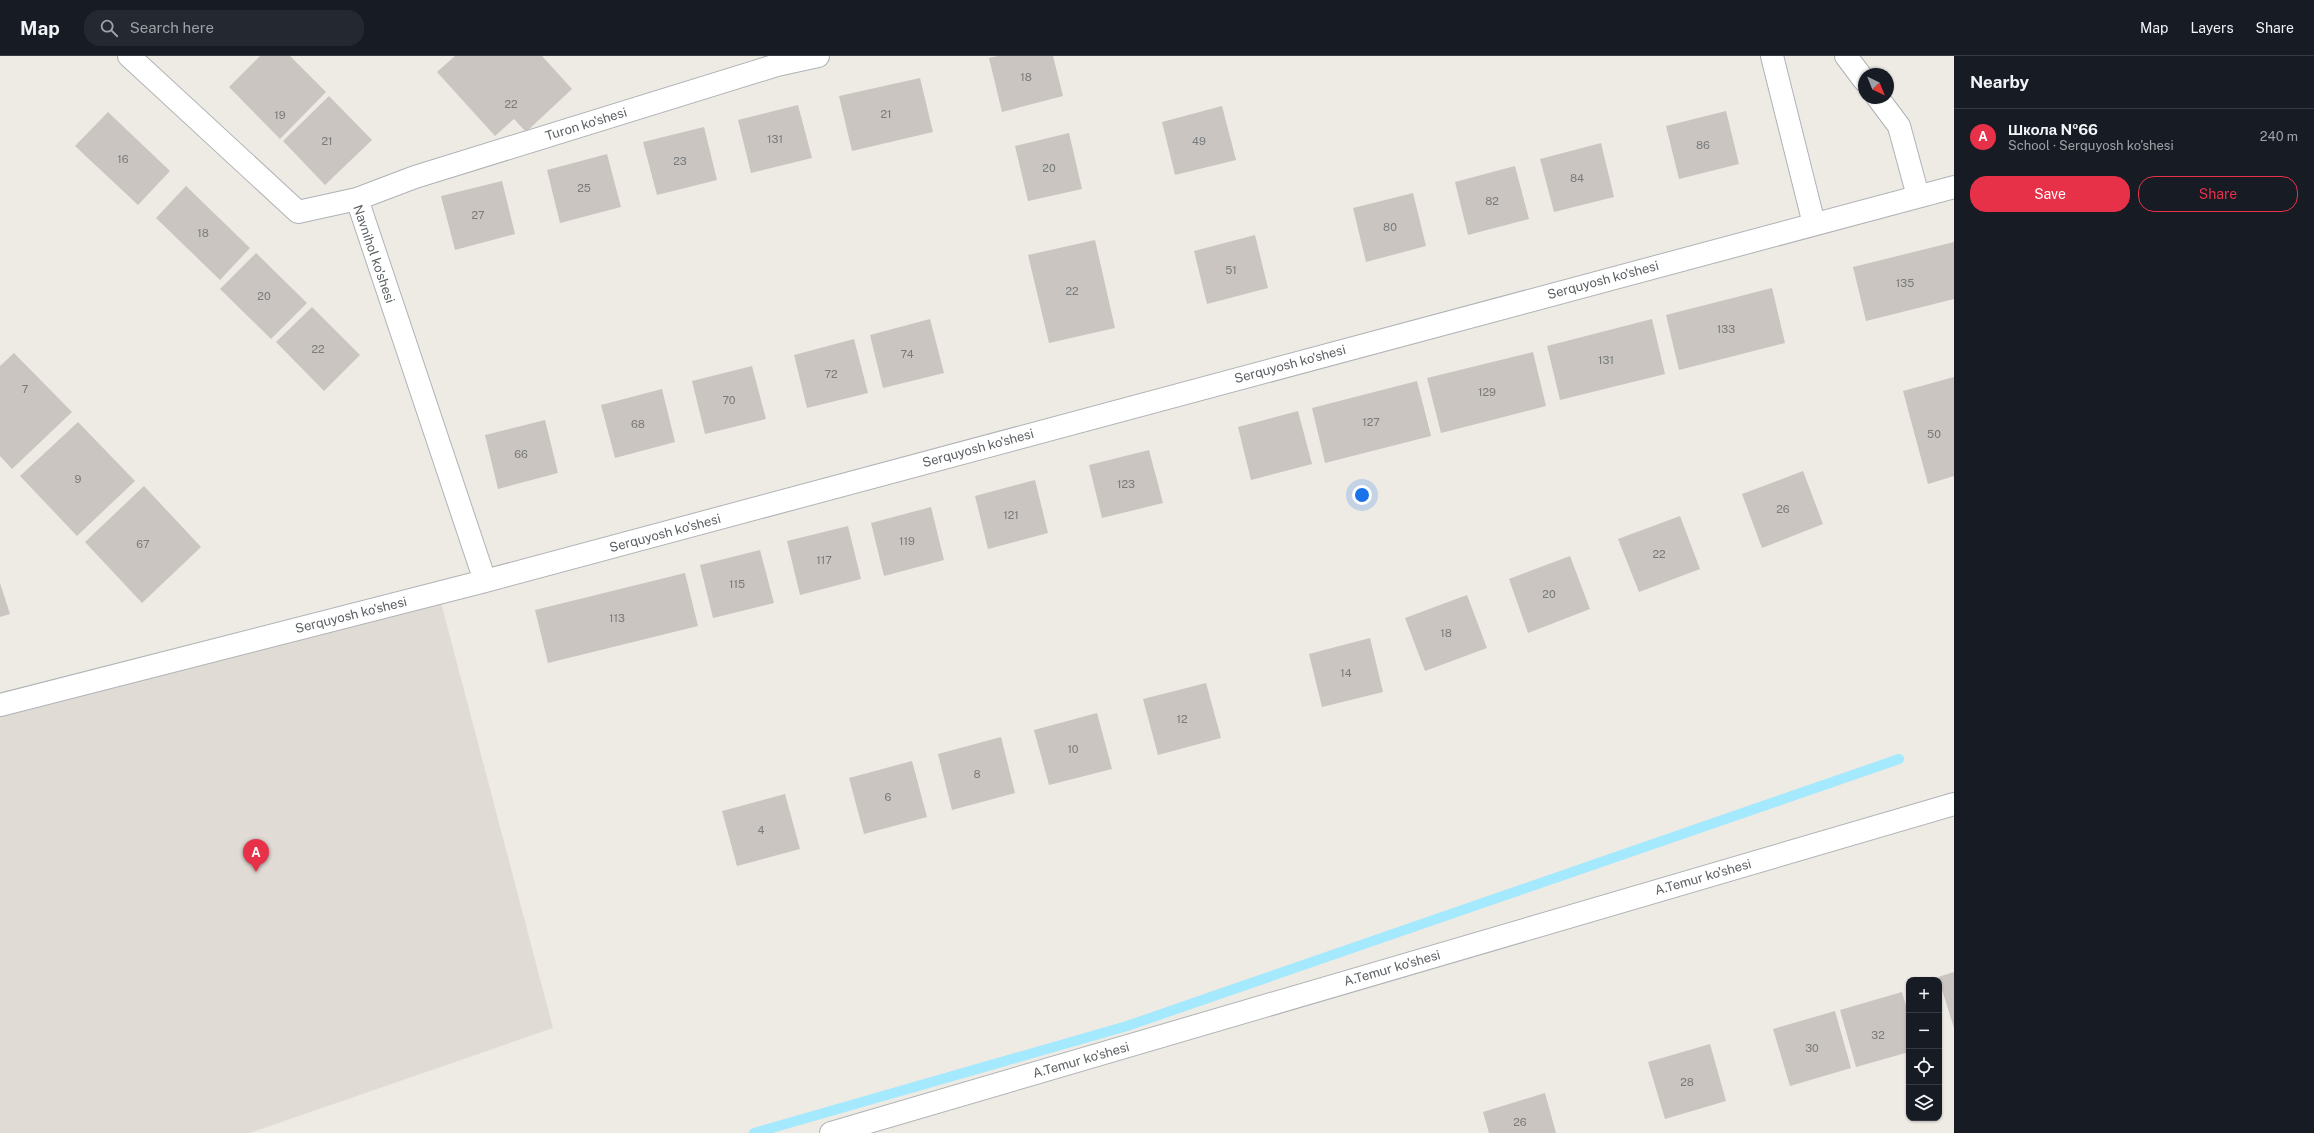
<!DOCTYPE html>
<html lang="en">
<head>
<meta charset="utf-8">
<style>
  :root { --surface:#171b24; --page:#242831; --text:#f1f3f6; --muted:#9ea1a6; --line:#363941; --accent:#e73148 }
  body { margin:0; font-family:"Public Sans",sans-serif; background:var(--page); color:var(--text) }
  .controls { position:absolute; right:12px; bottom:12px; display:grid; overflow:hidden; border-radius:8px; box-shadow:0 1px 3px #0004 }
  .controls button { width:36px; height:36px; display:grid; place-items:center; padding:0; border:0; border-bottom:1px solid var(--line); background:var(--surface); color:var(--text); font:20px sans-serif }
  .compass { position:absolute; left:1858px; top:12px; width:36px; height:36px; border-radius:50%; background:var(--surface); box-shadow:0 1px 3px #0004; rotate:137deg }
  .you { position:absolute; left:1362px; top:439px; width:14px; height:14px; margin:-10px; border:3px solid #fff; border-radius:50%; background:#1a73e8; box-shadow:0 0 0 6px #1a73e833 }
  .badge { display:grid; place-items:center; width:26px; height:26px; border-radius:50%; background:var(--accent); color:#fff; font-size:13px; font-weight:700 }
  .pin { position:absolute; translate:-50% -33px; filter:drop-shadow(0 1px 2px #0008) }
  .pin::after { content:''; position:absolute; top:21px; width:14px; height:12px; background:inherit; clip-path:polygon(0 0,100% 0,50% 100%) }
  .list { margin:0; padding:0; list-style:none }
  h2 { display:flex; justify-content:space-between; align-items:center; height:52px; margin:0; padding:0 16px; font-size:17px }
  h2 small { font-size:13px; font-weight:400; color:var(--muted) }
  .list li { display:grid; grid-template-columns:26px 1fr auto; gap:12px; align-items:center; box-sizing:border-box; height:56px; padding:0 16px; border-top:1px solid var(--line) }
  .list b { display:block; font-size:15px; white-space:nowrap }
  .list p { margin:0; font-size:13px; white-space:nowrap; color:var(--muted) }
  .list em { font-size:13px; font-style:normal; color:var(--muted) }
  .actions { display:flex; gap:8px; padding:12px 16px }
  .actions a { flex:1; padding:9px 0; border:1px solid var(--accent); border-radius:16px; text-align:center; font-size:14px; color:var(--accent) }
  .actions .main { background:var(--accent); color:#fff }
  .icon { flex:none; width:22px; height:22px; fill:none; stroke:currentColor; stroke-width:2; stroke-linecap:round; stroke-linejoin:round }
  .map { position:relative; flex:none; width:1954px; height:1077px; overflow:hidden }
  header { display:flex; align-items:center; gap:24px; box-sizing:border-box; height:56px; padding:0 20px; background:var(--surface); border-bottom:1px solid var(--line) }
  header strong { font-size:19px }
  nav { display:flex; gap:22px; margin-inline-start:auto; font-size:14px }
  .search { width:280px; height:36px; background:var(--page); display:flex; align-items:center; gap:10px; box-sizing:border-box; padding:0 14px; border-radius:16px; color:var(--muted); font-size:15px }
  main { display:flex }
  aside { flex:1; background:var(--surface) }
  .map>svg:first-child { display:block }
</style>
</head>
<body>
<header>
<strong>Map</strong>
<div class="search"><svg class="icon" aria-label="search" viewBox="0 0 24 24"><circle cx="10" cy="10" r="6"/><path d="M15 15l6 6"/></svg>Search here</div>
<nav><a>Map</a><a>Layers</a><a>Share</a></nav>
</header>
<main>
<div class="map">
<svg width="1954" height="1077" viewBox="0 0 1954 1077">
  <rect width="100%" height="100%" fill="#eeeae4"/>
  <path fill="#e1dbd5" d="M 439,539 L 553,972 L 250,1077 L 0,1077 L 0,659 Z"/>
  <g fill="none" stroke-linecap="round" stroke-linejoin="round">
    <path stroke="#a4e9fe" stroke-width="10" d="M 754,1077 L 1127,970 L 1899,703"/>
  </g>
  <path fill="#cac5c1" d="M 260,0 L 290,0 L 326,36 L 280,83 L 229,31 Z
    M 455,0 L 542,0 L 572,33 L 526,76 L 514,63 L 495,80 L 437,16 Z
    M 998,0 L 1053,0 L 1063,40 L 1002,56 L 989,2 Z
    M 920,22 L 933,76 L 852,95 L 839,40 Z
    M 329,40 L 372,84 L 325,129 L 283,85 Z
    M 798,49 L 812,102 L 751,117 L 738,64 Z
    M 1222,50 L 1236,104 L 1175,119 L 1162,66 Z
    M 1726,55 L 1739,108 L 1679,123 L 1666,70 Z
    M 108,56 L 170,115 L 138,149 L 75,90 Z
    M 704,71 L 717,124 L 657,139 L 643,86 Z
    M 1069,77 L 1082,133 L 1028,145 L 1015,90 Z
    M 1601,87 L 1614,141 L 1554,156 L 1540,103 Z
    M 607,98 L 621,151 L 560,167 L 547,114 Z
    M 1515,110 L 1529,163 L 1468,179 L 1455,126 Z
    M 502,125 L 515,178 L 455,194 L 441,140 Z
    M 186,130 L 250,192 L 220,224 L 156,162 Z
    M 1413,137 L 1426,190 L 1366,206 L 1353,152 Z
    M 1255,179 L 1268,232 L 1207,248 L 1194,195 Z
    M 1095,184 L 1115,272 L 1049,287 L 1028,199 Z
    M 1954,186 L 1954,243 L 1866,265 L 1853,211 Z
    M 256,197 L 307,247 L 271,283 L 220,233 Z
    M 1772,232 L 1785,287 L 1679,314 L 1666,259 Z
    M 312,251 L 360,299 L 324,335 L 276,286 Z
    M 930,263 L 944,317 L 883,332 L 870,279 Z
    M 1652,263 L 1665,318 L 1560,344 L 1547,290 Z
    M 854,283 L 868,337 L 807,352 L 794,299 Z
    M 1533,296 L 1546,350 L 1441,377 L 1427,322 Z
    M 14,297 L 72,356 L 12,413 L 0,400 L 0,310 Z
    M 752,310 L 766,363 L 705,378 L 692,325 Z
    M 1954,321 L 1954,420 L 1928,428 L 1903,335 Z
    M 1417,325 L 1431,380 L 1325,407 L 1312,352 Z
    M 662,333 L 675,386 L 615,402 L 601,349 Z
    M 1298,355 L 1312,408 L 1251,424 L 1238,371 Z
    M 545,364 L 558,417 L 498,433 L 485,379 Z
    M 78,366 L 135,425 L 77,480 L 20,420 Z
    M 1149,394 L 1163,447 L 1102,462 L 1089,409 Z
    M 1803,415 L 1823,468 L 1762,492 L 1742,438 Z
    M 1035,424 L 1048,477 L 988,493 L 975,440 Z
    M 144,430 L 201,491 L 142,547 L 85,486 Z
    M 931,451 L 944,504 L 884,520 L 871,467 Z
    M 1680,460 L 1700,513 L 1639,536 L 1618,483 Z
    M 848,470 L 861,523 L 800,539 L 787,485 Z
    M 760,494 L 774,547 L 713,562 L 700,509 Z
    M 1570,500 L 1590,553 L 1528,577 L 1509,523 Z
    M 685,517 L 698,570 L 548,607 L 535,554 Z
    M 0,527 L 10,558 L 0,561 Z
    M 1467,539 L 1487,592 L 1425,615 L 1405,562 Z
    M 1370,582 L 1383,636 L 1322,651 L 1309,598 Z
    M 1206,627 L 1221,682 L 1158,699 L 1143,643 Z
    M 1097,657 L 1112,713 L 1049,729 L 1034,674 Z
    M 1001,681 L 1015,737 L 952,754 L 938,698 Z
    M 912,705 L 927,761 L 864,778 L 849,722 Z
    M 785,738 L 800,793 L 737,810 L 722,755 Z
    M 1954,916 L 1954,972 L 1938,921 Z
    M 1902,936 L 1909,961 L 1909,996 L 1856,1011 L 1840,954 Z
    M 1835,955 L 1851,1012 L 1790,1030 L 1773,973 Z
    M 1710,988 L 1726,1045 L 1665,1063 L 1648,1006 Z
    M 1545,1037 L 1556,1077 L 1489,1077 L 1483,1056 Z"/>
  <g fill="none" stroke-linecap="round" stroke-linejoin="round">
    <g stroke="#afb3b6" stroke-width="24">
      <path id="street" d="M 129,0 L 298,156 L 357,143 L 485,525
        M 1772,0 L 1814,168
        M 1846,0 L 1864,24
        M 1878,42 L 1899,70 L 1918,140
        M 357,143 L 415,121 L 777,9 L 818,0
        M 0,649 L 485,525 L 1954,131
        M 831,1077 L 1954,748"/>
    </g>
    <use href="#street" stroke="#fff" stroke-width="22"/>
  </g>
  <g text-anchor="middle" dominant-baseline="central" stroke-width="3.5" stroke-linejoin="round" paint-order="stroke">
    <g font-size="11" fill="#787a7b">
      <text x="1026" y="21">18</text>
      <text x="511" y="48">22</text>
      <text x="886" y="58">21</text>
      <text x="280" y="59">19</text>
      <text x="775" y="83">131</text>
      <text x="327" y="85">21</text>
      <text x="1199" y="85">49</text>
      <text x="1703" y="89">86</text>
      <text x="123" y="103">16</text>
      <text x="680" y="105">23</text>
      <text x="1049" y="112">20</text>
      <text x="1577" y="122">84</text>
      <text x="584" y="132">25</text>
      <text x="1492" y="145">82</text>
      <text x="478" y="159">27</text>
      <text x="1390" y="171">80</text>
      <text x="203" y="177">18</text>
      <text x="1231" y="214">51</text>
      <text x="1905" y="227">135</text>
      <text x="1072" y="235">22</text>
      <text x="264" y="240">20</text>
      <text x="1726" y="273">133</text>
      <text x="318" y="293">22</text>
      <text x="907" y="298">74</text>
      <text x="1606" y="304">131</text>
      <text x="831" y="318">72</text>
      <text x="25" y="333">7</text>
      <text x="1487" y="336">129</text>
      <text x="729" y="344">70</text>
      <text x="1371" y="366">127</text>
      <text x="638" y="368">68</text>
      <text x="1934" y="378">50</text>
      <text x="521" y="398">66</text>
      <text x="78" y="423">9</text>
      <text x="1126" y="428">123</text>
      <text x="1783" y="453">26</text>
      <text x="1011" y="459">121</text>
      <text x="907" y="485">119</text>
      <text x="143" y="488">67</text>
      <text x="1659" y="498">22</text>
      <text x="824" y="504">117</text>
      <text x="737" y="528">115</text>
      <text x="1549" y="538">20</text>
      <text x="617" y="562">113</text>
      <text x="1446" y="577">18</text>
      <text x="1346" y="617">14</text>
      <text x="1182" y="663">12</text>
      <text x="1073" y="693">10</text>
      <text x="977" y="718">8</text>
      <text x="888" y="741">6</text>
      <text x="761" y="774">4</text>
      <text x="1878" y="979">32</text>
      <text x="1812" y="992">30</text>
      <text x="1687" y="1026">28</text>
      <text x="1520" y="1066">26</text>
    </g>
    <g font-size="13" fill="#5c6164" stroke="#fff">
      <text transform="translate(586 68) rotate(-17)">Turon ko'shesi</text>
      <text transform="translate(374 198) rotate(71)">Navnihol ko'shesi</text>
      <text transform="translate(1603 224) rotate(-15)">Serquyosh ko'shesi</text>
      <text transform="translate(1290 308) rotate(-15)">Serquyosh ko'shesi</text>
      <text transform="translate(978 392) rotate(-15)">Serquyosh ko'shesi</text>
      <text transform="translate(665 477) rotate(-15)">Serquyosh ko'shesi</text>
      <text transform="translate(351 559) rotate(-14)">Serquyosh ko'shesi</text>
      <text transform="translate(1703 821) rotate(-16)">A.Temur ko'shesi</text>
      <text transform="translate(1392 912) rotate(-16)">A.Temur ko'shesi</text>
      <text transform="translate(1081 1004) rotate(-16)">A.Temur ko'shesi</text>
    </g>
  </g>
</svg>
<div class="controls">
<button>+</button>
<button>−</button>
<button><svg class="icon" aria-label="locate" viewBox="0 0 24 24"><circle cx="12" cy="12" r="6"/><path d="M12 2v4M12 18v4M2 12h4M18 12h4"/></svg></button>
<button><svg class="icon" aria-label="layers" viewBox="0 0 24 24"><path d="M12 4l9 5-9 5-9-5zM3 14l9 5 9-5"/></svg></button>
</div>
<svg class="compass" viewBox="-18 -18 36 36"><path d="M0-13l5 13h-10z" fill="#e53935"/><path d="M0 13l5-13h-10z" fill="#9ea1a6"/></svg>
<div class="you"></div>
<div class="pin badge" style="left:256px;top:816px">A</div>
</div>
<aside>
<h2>Nearby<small></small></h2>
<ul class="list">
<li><span class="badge">A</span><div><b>Школа №66</b><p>School · Serquyosh ko'shesi</p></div><em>240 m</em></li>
</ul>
<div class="actions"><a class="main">Save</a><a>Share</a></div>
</aside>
</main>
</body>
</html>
